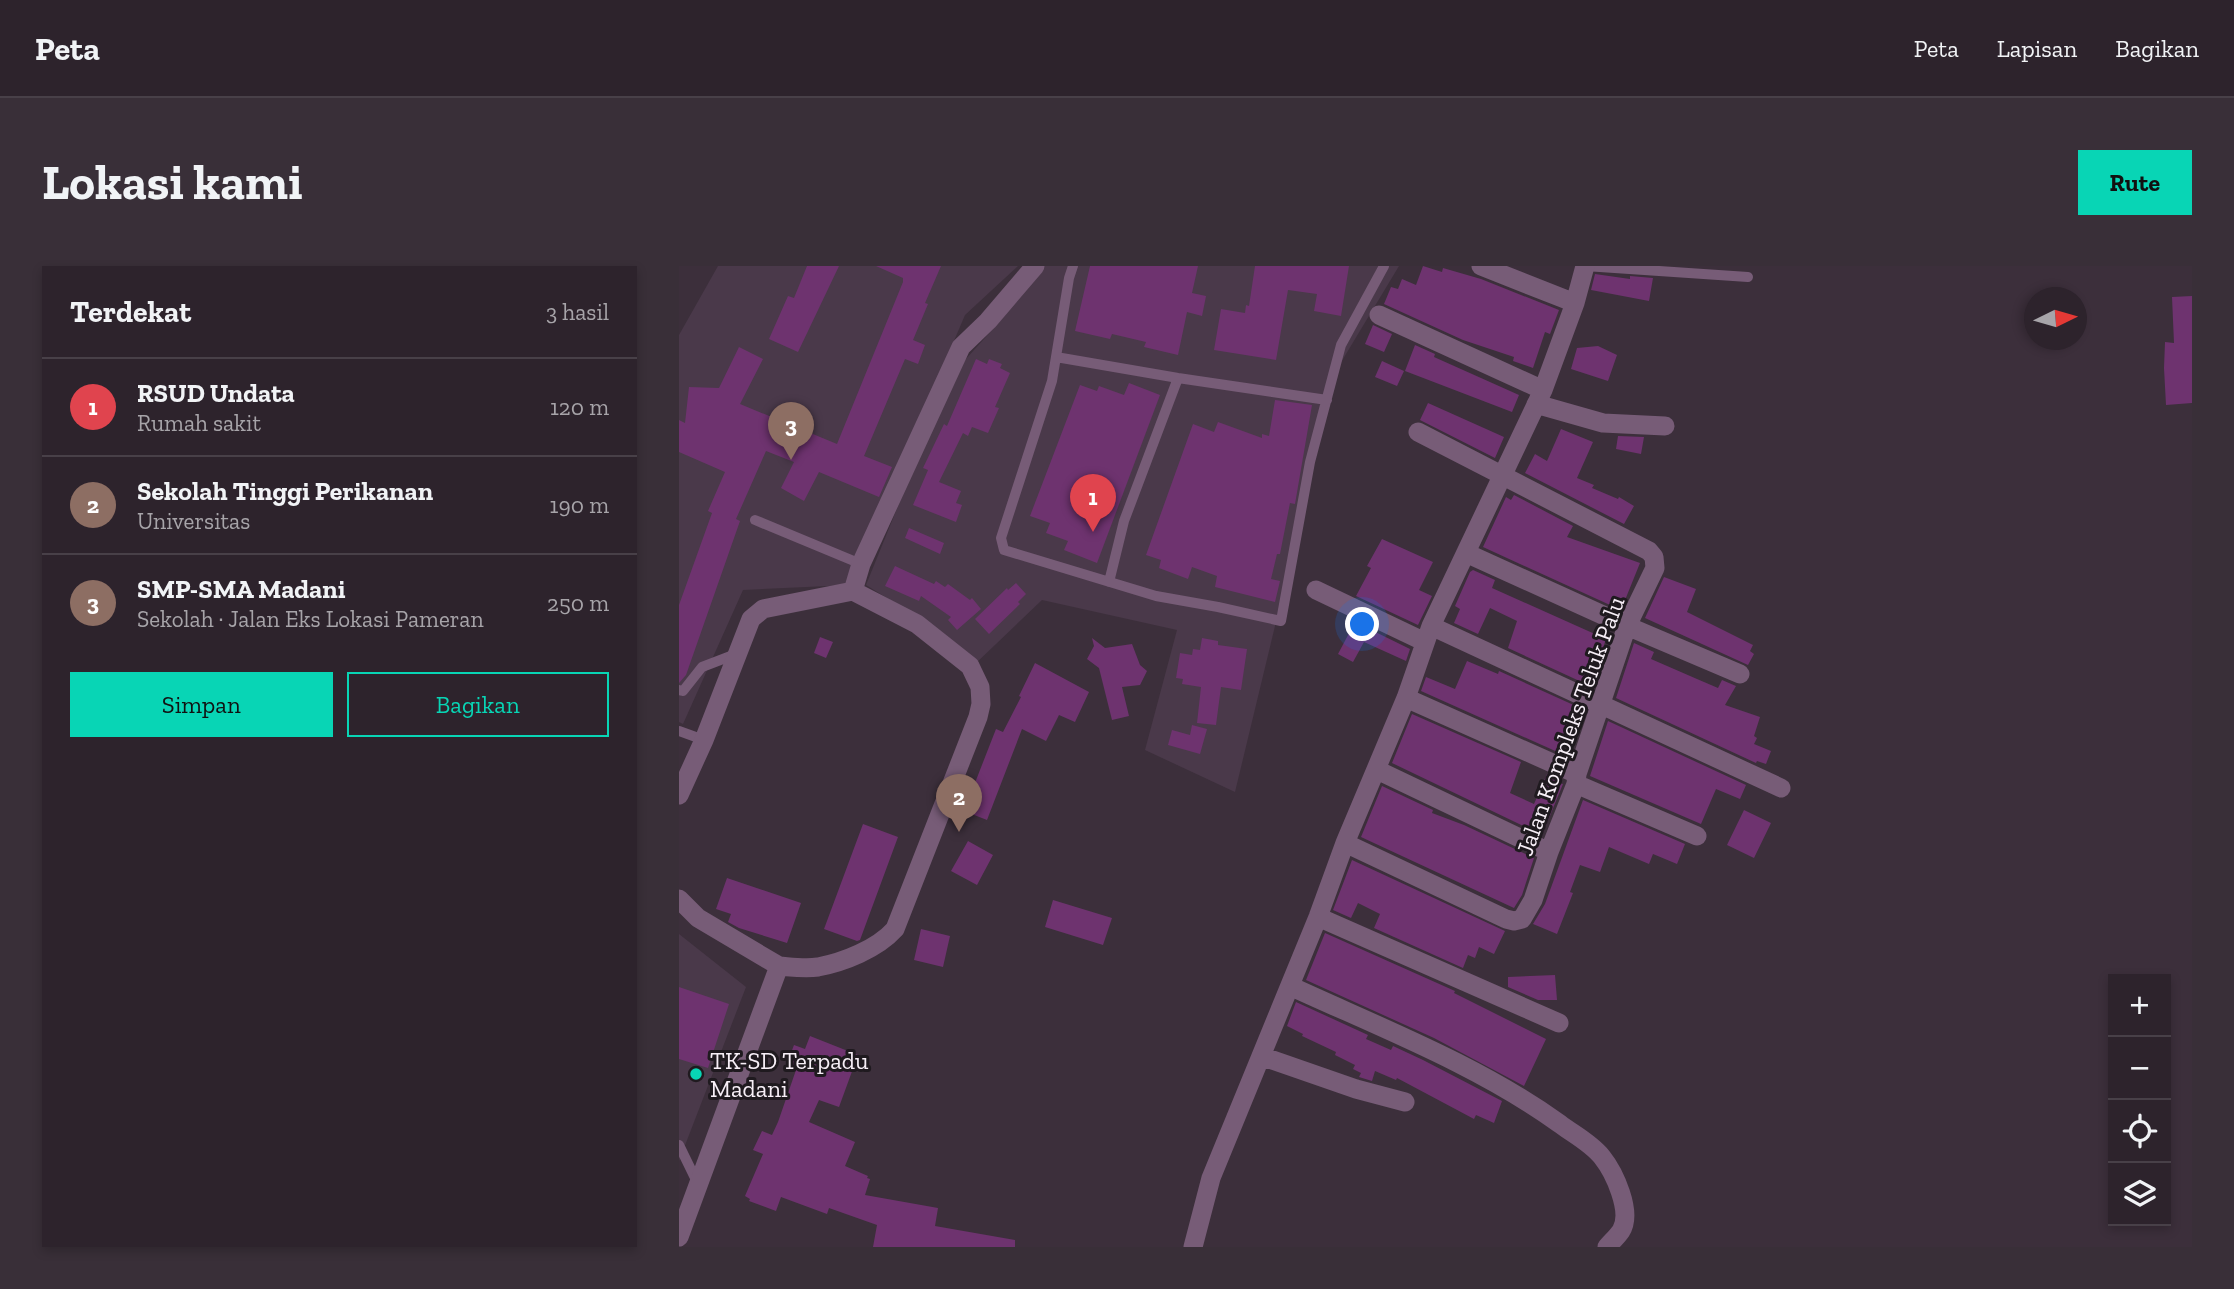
<!DOCTYPE html>
<html lang="id">
<head>
<meta charset="utf-8">
<style>
  :root { --surface:#2d232c; --page:#392f38; --text:#f1f3f6; --muted:#a7a4a9; --line:#484048; --accent:#08d5b5 }
  body { margin:0; font-family:"Zilla Slab",serif; background:var(--page); color:var(--text) }
  .controls { position:absolute; right:21px; bottom:21px; display:grid; overflow:hidden; border-radius:0px; box-shadow:0 4px 10px #0003 }
  .controls button { width:63px; height:63px; display:grid; place-items:center; padding:0; border:0; border-bottom:2px solid var(--line); background:var(--surface); color:var(--text); font:35px sans-serif }
  .compass { position:absolute; left:1345px; top:21px; width:63px; height:63px; border-radius:50%; background:var(--surface); box-shadow:0 4px 10px #0003; rotate:85deg }
  .you { position:absolute; left:684px; top:359px; width:24px; height:24px; margin:-18px; border:5px solid #fff; border-radius:50%; background:#1a73e8; box-shadow:0 0 0 10px #1a73e833 }
  .badge { display:grid; place-items:center; width:46px; height:46px; border-radius:50%; background:var(--accent); color:#fff; font-size:23px; font-weight:700 }
  .pin { position:absolute; translate:-50% -58px; filter:drop-shadow(0 2px 4px #0008) }
  .pin::after { content:''; position:absolute; top:37px; width:24px; height:21px; background:inherit; clip-path:polygon(0 0,100% 0,50% 100%) }
  .list { margin:0; padding:0; list-style:none }
  h2 { display:flex; justify-content:space-between; align-items:center; height:91px; margin:0; padding:0 28px; font-size:30px }
  h2 small { font-size:23px; font-weight:400; color:var(--muted) }
  .list li { display:grid; grid-template-columns:46px 1fr auto; gap:21px; align-items:center; box-sizing:border-box; height:98px; padding:0 28px; border-top:2px solid var(--line) }
  .list b { display:block; font-size:26px; white-space:nowrap }
  .list p { margin:0; font-size:23px; white-space:nowrap; color:var(--muted) }
  .list em { font-size:23px; font-style:normal; color:var(--muted) }
  .actions { display:flex; gap:14px; padding:21px 28px }
  .actions a { flex:1; padding:16px 0; border:2px solid var(--accent); border-radius:0px; text-align:center; font-size:24px; color:var(--accent) }
  .actions .main { background:var(--accent); color:#111 }
  .icon { flex:none; width:38px; height:38px; fill:none; stroke:currentColor; stroke-width:2; stroke-linecap:round; stroke-linejoin:round }
  .map { position:relative; flex:none; width:1513px; height:981px; overflow:hidden; border-radius:0px }
  header { display:flex; align-items:center; gap:42px; box-sizing:border-box; height:98px; padding:0 35px; background:var(--surface); border-bottom:2px solid var(--line) }
  header strong { font-size:33px }
  nav { display:flex; gap:38px; margin-inline-start:auto; font-size:24px }
  .intro { display:flex; align-items:center; justify-content:space-between; box-sizing:border-box; height:168px; padding:0 42px }
  h1 { margin:0; font-size:49px }
  .button { padding:18px 32px; border-radius:0px; background:var(--accent); color:#111; font-size:24px; font-weight:700 }
  main { display:flex; gap:42px; padding:0 42px }
  aside { flex:1; background:var(--surface); border-radius:0px; box-shadow:0 4px 10px #0003 }
  .map>svg:first-child { display:block }
</style>
</head>
<body>
<header>
<strong>Peta</strong>
<nav><a>Peta</a><a>Lapisan</a><a>Bagikan</a></nav>
</header>
<div class="intro"><h1>Lokasi kami</h1><a class="button">Rute</a></div>
<main>
<aside>
<h2>Terdekat<small>3 hasil</small></h2>
<ul class="list">
<li><span class="badge" style="background:#e0444e">1</span><div><b>RSUD Undata</b><p>Rumah sakit</p></div><em>120 m</em></li>
<li><span class="badge" style="background:#8d6e63">2</span><div><b>Sekolah Tinggi Perikanan</b><p>Universitas</p></div><em>190 m</em></li>
<li><span class="badge" style="background:#8d6e63">3</span><div><b>SMP-SMA Madani</b><p>Sekolah · Jalan Eks Lokasi Pameran</p></div><em>250 m</em></li>
</ul>
<div class="actions"><a class="main">Simpan</a><a>Bagikan</a></div>
</aside>
<div class="map">
<svg width="1513" height="981" viewBox="0 0 1513 981">
  <rect width="100%" height="100%" fill="#3c2f3b"/>
  <path fill="#4a394a" d="M 39,0 L 339,0 L 286,49 L 171,319 L 64,324 L 4,458 L 0,456 L 0,69 Z
    M 362,0 L 720,0 L 658,103 L 556,526 L 466,484 L 498,364 L 363,334 L 295,399 L 264,367 L 187,319 L 230,213 L 286,94 L 323,53 Z
    M 0,668 L 67,721 L 0,895 Z"/>
  <path fill="#6e336f" d="M 128,0 L 160,0 L 119,86 L 90,73 L 109,30 L 115,32 Z
    M 197,0 L 262,0 L 246,37 L 249,38 L 234,74 L 246,79 L 239,98 L 226,93 L 185,190 L 213,201 L 200,231 L 140,206 L 125,235 L 102,222 L 115,196 L 87,185 L 57,253 L 61,255 L 7,409 L 0,417 L 0,339 L 33,247 L 29,245 L 46,206 L 0,186 L 0,154 L 6,157 L 10,121 L 40,122 L 60,81 L 84,93 L 61,138 L 158,178 L 224,16 L 224,12 Z
    M 411,0 L 519,0 L 513,27 L 527,30 L 523,50 L 508,46 L 499,89 L 465,81 L 467,76 L 433,68 L 431,73 L 396,65 Z
    M 576,0 L 670,0 L 662,50 L 635,45 L 638,28 L 609,24 L 597,94 L 535,84 L 542,43 L 566,47 L 567,39 L 570,40 Z
    M 744,0 L 763,6 L 764,2 L 802,13 L 880,44 L 871,68 L 866,66 L 854,102 L 834,95 L 835,91 L 784,74 L 705,38 L 712,21 L 719,23 L 723,13 L 737,19 Z
    M 916,8 L 951,13 L 951,10 L 974,12 L 970,35 L 912,24 Z
    M 1513,30 L 1513,137 L 1487,139 L 1485,102 L 1486,76 L 1495,77 L 1493,31 Z
    M 694,59 L 713,68 L 705,86 L 686,78 Z
    M 736,79 L 756,88 L 755,91 L 840,129 L 833,146 L 726,105 Z
    M 919,80 L 938,89 L 929,115 L 892,103 L 898,82 Z
    M 297,93 L 308,98 L 310,93 L 323,98 L 321,102 L 331,107 L 316,141 L 320,142 L 309,167 L 293,161 L 289,170 L 284,167 L 260,216 L 282,225 L 277,237 L 283,239 L 277,256 L 234,239 L 249,204 L 244,202 L 265,158 L 268,160 Z
    M 703,95 L 725,105 L 718,120 L 696,111 Z
    M 450,117 L 481,129 L 418,297 L 385,284 L 389,275 L 367,267 L 371,257 L 351,250 L 401,119 L 418,125 L 420,120 L 445,129 Z
    M 596,134 L 633,139 L 616,238 L 611,237 L 601,288 L 598,288 L 592,313 L 601,315 L 596,336 L 536,321 L 538,310 L 513,301 L 509,313 L 480,302 L 482,294 L 467,289 L 514,158 L 535,166 L 539,156 L 583,172 L 583,168 L 590,170 Z
    M 749,137 L 825,171 L 816,192 L 741,154 Z
    M 882,163 L 914,176 L 898,212 L 915,219 L 913,222 L 939,233 L 940,231 L 955,240 L 945,258 L 846,207 L 856,188 L 868,195 Z
    M 939,170 L 965,171 L 962,188 L 937,183 Z
    M 835,229 L 894,260 L 888,271 L 961,297 L 942,344 L 804,281 L 827,231 L 832,234 Z
    M 230,262 L 265,277 L 261,288 L 226,272 Z
    M 703,273 L 754,296 L 740,324 L 753,330 L 739,359 L 677,330 L 692,302 L 688,300 Z
    M 216,300 L 255,318 L 257,315 L 266,321 L 269,318 L 291,334 L 293,332 L 302,343 L 278,364 L 269,354 L 272,351 L 242,330 L 240,335 L 206,320 Z
    M 794,304 L 816,314 L 813,322 L 927,373 L 921,391 L 924,392 L 919,407 L 912,404 L 907,418 L 829,382 L 838,355 L 811,342 L 799,368 L 775,357 L 781,343 L 776,340 L 791,306 Z
    M 985,311 L 1017,323 L 1008,346 L 1074,379 L 1071,385 L 1075,388 L 1069,399 L 966,352 Z
    M 337,317 L 347,328 L 339,336 L 341,338 L 310,368 L 296,353 L 328,322 L 329,324 Z
    M 676,356 L 731,383 L 727,395 L 685,376 L 674,396 L 659,388 Z
    M 141,371 L 154,376 L 147,392 L 135,387 Z
    M 413,372 L 426,382 L 453,378 L 461,399 L 468,405 L 461,419 L 443,421 L 450,450 L 433,454 L 420,402 L 408,393 L 415,380 Z
    M 523,372 L 539,375 L 539,379 L 568,383 L 562,424 L 542,421 L 537,459 L 518,457 L 522,421 L 503,418 L 504,413 L 497,412 L 501,387 L 513,389 L 514,383 L 521,384 Z
    M 955,377 L 975,386 L 972,393 L 1018,413 L 1039,422 L 1043,414 L 1057,420 L 1046,439 L 1081,451 L 1075,470 L 1078,472 L 1075,478 L 1092,485 L 1087,498 L 1078,495 L 1077,497 L 937,432 Z
    M 788,395 L 819,408 L 820,405 L 899,441 L 883,488 L 742,425 L 747,411 L 776,423 Z
    M 356,397 L 410,426 L 396,456 L 380,449 L 367,475 L 343,463 L 308,554 L 285,545 L 317,463 L 324,466 L 342,431 L 340,430 Z
    M 733,448 L 842,496 L 831,527 L 855,538 L 868,508 L 882,514 L 881,517 L 884,518 L 863,569 L 713,497 Z
    M 929,455 L 1067,519 L 1061,533 L 1037,523 L 1022,558 L 911,510 Z
    M 513,459 L 528,463 L 521,488 L 489,479 L 493,464 L 511,469 Z
    M 703,520 L 754,544 L 753,547 L 785,559 L 855,592 L 843,629 L 835,642 L 682,571 Z
    M 904,534 L 1006,578 L 998,598 L 974,588 L 970,598 L 930,581 L 921,606 L 901,599 L 891,626 L 894,627 L 878,668 L 854,658 L 866,638 Z
    M 1065,544 L 1092,557 L 1075,592 L 1048,579 Z
    M 184,558 L 219,571 L 181,674 L 178,675 L 145,663 Z
    M 289,575 L 314,589 L 298,619 L 272,605 Z
    M 673,594 L 826,665 L 815,688 L 800,681 L 796,692 L 789,689 L 784,702 L 695,662 L 701,648 L 679,637 L 672,652 L 654,644 Z
    M 48,612 L 122,637 L 108,677 L 60,662 L 49,656 L 52,648 L 37,643 Z
    M 374,634 L 433,652 L 424,679 L 366,661 Z
    M 242,663 L 271,670 L 264,701 L 235,694 Z
    M 646,667 L 776,725 L 775,727 L 867,773 L 845,820 L 755,772 L 627,714 Z
    M 876,709 L 878,734 L 859,734 L 829,721 L 829,711 Z
    M 0,721 L 50,738 L 29,802 L 0,793 Z
    M 617,736 L 689,769 L 687,773 L 712,784 L 714,780 L 744,794 L 823,835 L 815,857 L 797,849 L 795,853 L 718,812 L 717,814 L 696,805 L 693,815 L 680,811 L 682,807 L 674,803 L 676,799 L 656,789 L 657,786 L 623,770 L 624,768 L 608,760 Z
    M 131,770 L 179,789 L 160,841 L 140,834 L 130,856 L 176,876 L 166,900 L 189,910 L 188,912 L 191,913 L 186,929 L 259,942 L 256,960 L 336,974 L 336,981 L 194,981 L 198,959 L 150,942 L 148,948 L 102,931 L 97,945 L 70,935 L 71,933 L 66,930 L 84,888 L 74,884 L 83,865 L 93,869 L 99,856 L 117,804 L 107,800 L 115,779 L 126,783 Z"/>
  <g fill="none" stroke-linecap="round" stroke-linejoin="round">
    <path stroke="#775c77" stroke-width="10" d="M 394,0 L 390,12 L 373,115 L 322,272 L 325,284 L 477,330 L 539,341 L 602,355 L 631,196 L 662,79 L 705,0
      M 906,0 L 1069,11
      M 377,91 L 499,112 L 648,134
      M 76,254 L 182,298
      M 430,316 L 445,255 L 499,112
      M 0,424 L 4,425 L 23,401 L 57,388
      M 0,465 L 25,474
      M 0,879 L 19,918"/>
    <path stroke="#775c77" stroke-width="19" d="M 802,0 L 896,37
      M 700,49 L 864,124
      M 857,138 L 924,157 L 986,160
      M 787,287 L 948,360 L 1061,408
      M 637,324 L 746,376
      M 174,325 L 182,298 L 282,81 L 309,55 L 356,0
      M 752,360 L 1102,522
      M 727,432 L 898,508
      M 698,504 L 870,586
      M 897,518 L 1018,570
      M 0,529 L 25,474 L 72,353 L 84,343 L 174,325
      M 666,577 L 827,653 L 835,655 L 843,653 L 854,634 L 870,586 L 897,518 L 898,508 L 948,360 L 976,302 L 975,291 L 970,285 L 739,166
      M 0,633 L 19,652 L 100,700
      M 639,651 L 880,757
      M 611,720 C 702,762 799,799 881,858 C 894,868 912,877 923,891 C 935,906 954,946 942,965 C 938,971 932,976 928,981
      M 582,790 L 677,823 L 726,836
      M 0,971 L 100,700 C 113,701 126,703 139,701 C 165,696 198,683 216,663 L 299,451 L 302,438 L 301,421 L 291,400 L 238,358 L 174,325
      M 514,981 L 532,912 L 639,651 L 666,577 L 727,432 L 752,360 L 864,124 L 896,37 L 906,0"/>
  </g>
  <circle fill="#08d5b5" stroke="#1f1a1f" stroke-width="2.5" cx="17" cy="808" r="7"/>
  <g text-anchor="middle" dominant-baseline="central" stroke-width="6" stroke-linejoin="round" paint-order="stroke">
    <g font-size="24" fill="#f7eff7" stroke="#1f1a1f">
      <text transform="translate(891 460) rotate(-70)">Jalan Kompleks Teluk Palu</text>
    </g>
    <g font-size="24" fill="#f7eff7" stroke="#1f1a1f" text-anchor="start">
      <text x="31" y="794">TK-SD Terpadu<tspan x="31" dy="28">Madani</tspan></text>
    </g>
  </g>
</svg>
<div class="controls">
<button>+</button>
<button>−</button>
<button><svg class="icon" aria-label="locate" viewBox="0 0 24 24"><circle cx="12" cy="12" r="6"/><path d="M12 2v4M12 18v4M2 12h4M18 12h4"/></svg></button>
<button><svg class="icon" aria-label="layers" viewBox="0 0 24 24"><path d="M12 4l9 5-9 5-9-5zM3 14l9 5 9-5"/></svg></button>
</div>
<svg class="compass" viewBox="-18 -18 36 36"><path d="M0-13l5 13h-10z" fill="#e53935"/><path d="M0 13l5-13h-10z" fill="#a7a4a9"/></svg>
<div class="you"></div>
<div class="pin badge" style="left:414px;top:266px;background:#e0444e">1</div>
<div class="pin badge" style="left:280px;top:566px;background:#8d6e63">2</div>
<div class="pin badge" style="left:112px;top:194px;background:#8d6e63">3</div>
</div>
</main>
</body>
</html>
